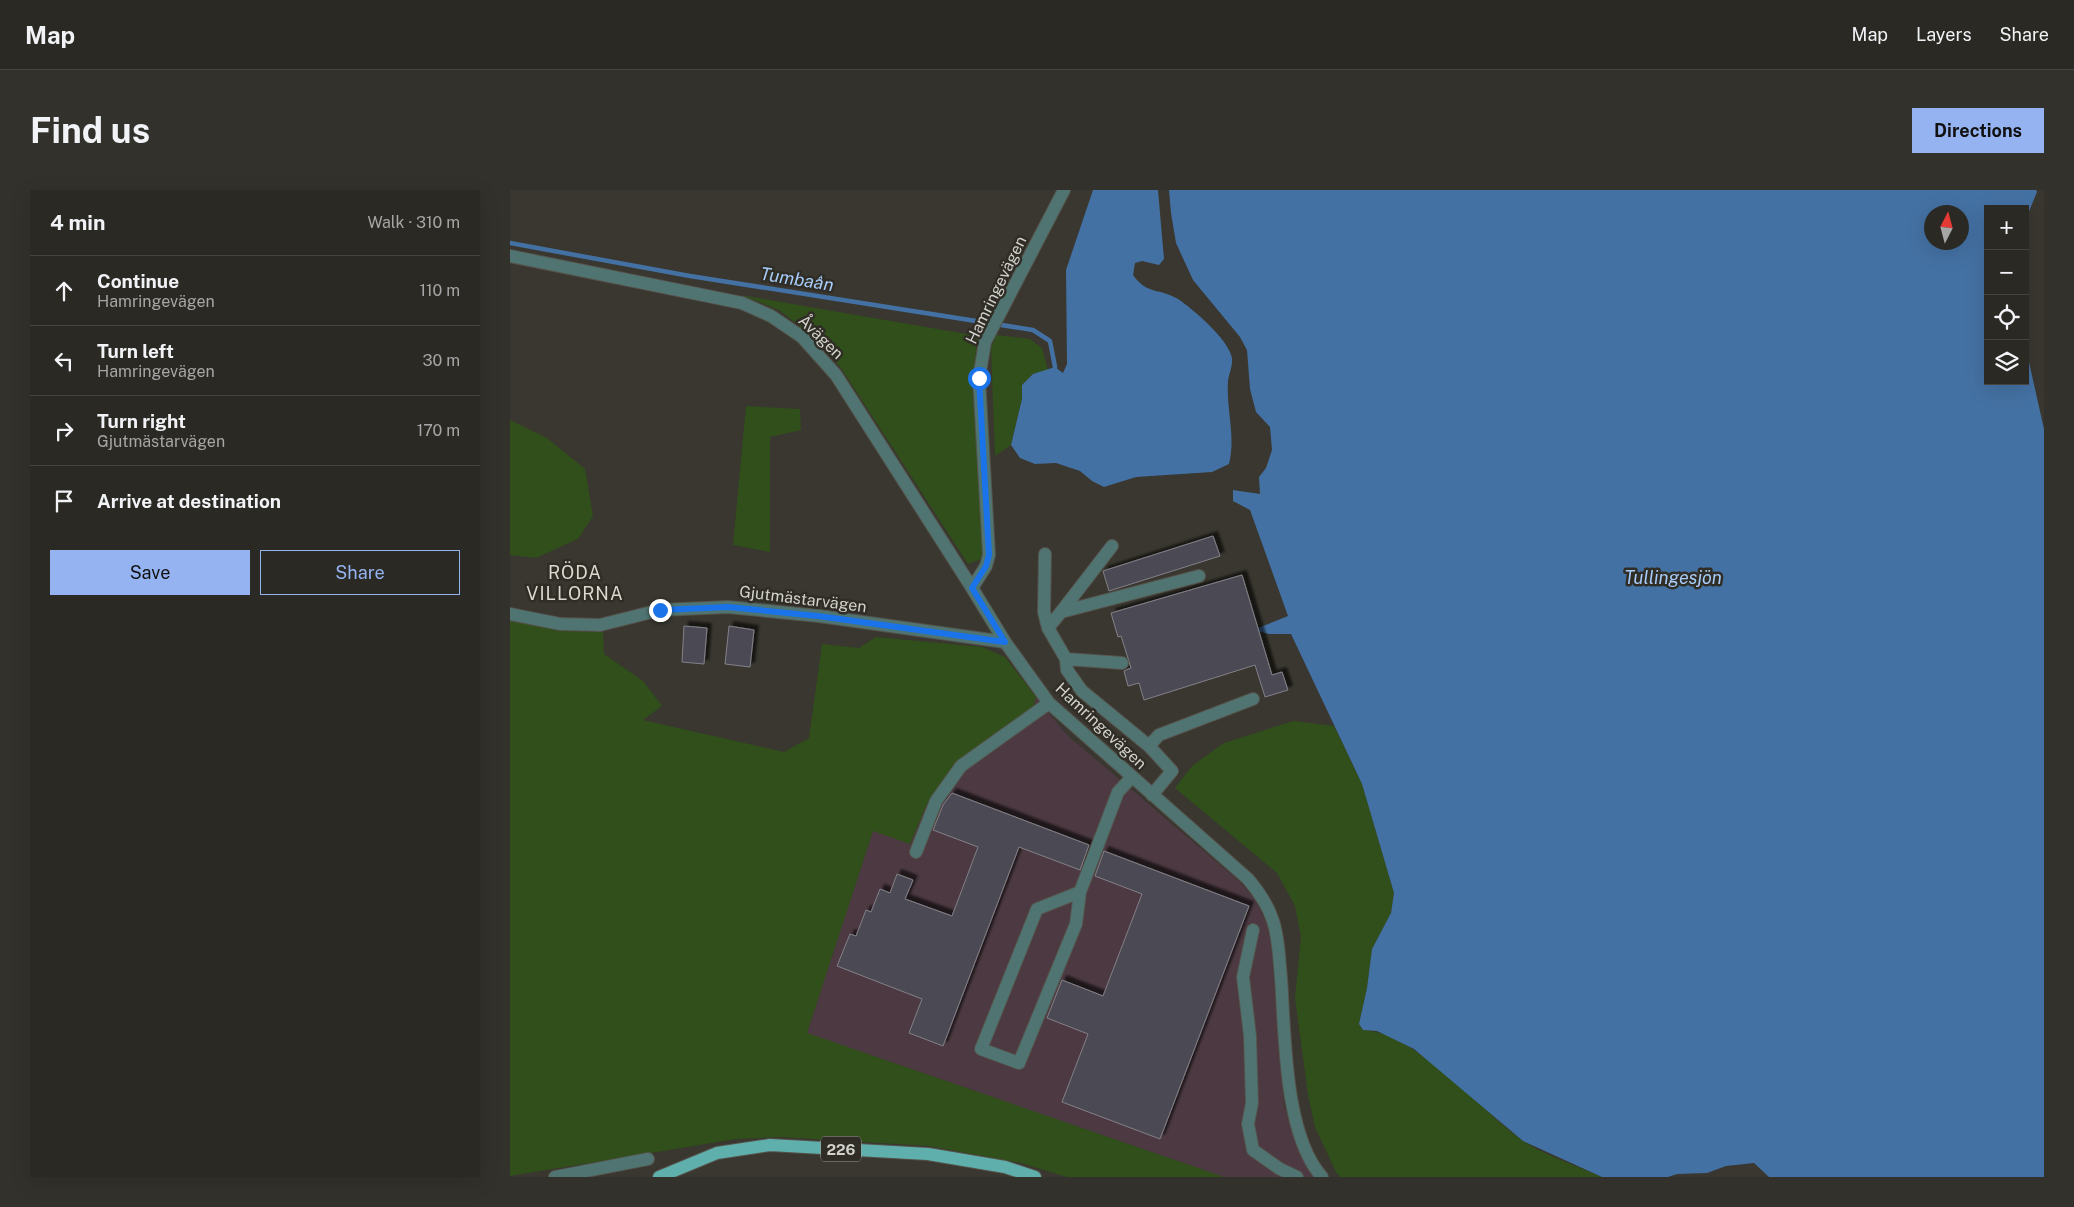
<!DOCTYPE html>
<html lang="en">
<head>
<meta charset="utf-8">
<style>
  :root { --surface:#2b2923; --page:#33312b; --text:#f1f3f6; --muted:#a6a6a6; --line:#474541; --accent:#95b2f1 }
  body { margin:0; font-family:"Public Sans",sans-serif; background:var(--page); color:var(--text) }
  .controls { position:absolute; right:15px; top:15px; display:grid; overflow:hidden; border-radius:0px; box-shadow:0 5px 20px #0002 }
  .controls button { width:45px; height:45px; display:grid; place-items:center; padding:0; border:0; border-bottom:1px solid var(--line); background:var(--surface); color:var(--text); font:25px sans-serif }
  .compass { position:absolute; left:1414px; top:15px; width:45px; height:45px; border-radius:50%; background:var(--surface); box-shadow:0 5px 20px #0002; rotate:6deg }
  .stop { position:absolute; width:15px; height:15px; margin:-11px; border:4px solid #1a73e8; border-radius:50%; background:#fff }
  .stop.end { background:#1a73e8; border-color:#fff; box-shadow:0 1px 5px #0008 }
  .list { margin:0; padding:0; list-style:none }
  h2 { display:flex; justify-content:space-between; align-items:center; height:65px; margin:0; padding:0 20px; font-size:21px }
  h2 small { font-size:16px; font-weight:400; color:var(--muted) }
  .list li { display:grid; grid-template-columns:32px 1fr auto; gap:15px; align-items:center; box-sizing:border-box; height:70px; padding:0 20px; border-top:1px solid var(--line) }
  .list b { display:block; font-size:19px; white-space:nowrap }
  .list p { margin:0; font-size:16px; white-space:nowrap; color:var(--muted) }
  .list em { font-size:16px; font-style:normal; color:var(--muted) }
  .actions { display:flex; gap:10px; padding:15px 20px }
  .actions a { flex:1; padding:11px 0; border:1px solid var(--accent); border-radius:0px; text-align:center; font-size:18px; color:var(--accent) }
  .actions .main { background:var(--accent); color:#111 }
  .icon { flex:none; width:28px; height:28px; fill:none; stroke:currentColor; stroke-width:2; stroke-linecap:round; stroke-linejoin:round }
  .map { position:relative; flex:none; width:1534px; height:987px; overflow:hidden; border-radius:0px }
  header { display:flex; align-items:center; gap:30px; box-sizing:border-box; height:70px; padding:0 25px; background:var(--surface); border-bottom:1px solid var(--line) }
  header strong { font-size:24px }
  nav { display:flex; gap:28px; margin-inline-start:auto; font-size:18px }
  .intro { display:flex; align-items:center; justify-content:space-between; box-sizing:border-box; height:120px; padding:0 30px }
  h1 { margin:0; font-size:35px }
  .button { padding:12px 22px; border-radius:0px; background:var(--accent); color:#111; font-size:18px; font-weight:700 }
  main { display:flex; gap:30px; padding:0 30px }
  aside { flex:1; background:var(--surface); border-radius:0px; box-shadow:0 5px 20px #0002 }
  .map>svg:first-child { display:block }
</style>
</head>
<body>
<header>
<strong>Map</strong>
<nav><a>Map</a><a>Layers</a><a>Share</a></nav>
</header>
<div class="intro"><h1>Find us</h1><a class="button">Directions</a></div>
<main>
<aside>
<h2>4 min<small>Walk · 310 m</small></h2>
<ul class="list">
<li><svg class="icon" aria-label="ahead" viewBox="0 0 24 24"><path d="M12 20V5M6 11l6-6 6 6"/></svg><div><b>Continue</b><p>Hamringevägen</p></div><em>110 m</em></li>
<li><svg class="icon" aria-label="left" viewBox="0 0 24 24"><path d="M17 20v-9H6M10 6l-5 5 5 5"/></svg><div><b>Turn left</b><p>Hamringevägen</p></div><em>30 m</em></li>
<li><svg class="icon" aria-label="right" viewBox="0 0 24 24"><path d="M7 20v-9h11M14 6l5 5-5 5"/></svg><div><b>Turn right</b><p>Gjutmästarvägen</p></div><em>170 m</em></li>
<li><svg class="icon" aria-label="arrive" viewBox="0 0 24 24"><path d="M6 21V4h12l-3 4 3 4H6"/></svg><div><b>Arrive at destination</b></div></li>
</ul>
<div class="actions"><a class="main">Save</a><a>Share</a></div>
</aside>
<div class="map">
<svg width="1534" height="987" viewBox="0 0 1534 987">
  <defs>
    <filter id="shadow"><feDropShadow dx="4.5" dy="-4.5" stdDeviation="1" flood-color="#0009"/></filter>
  </defs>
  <rect width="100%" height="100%" fill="#39372f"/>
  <path fill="#4c3941" d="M 526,507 L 556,544 L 728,690 L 745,709 L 757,734 L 761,756 L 774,915 L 790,965 L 807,987 L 714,987 L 297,843 L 363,641 L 400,653 L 417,614 L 446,574 L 523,521 Z"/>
  <path fill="#304f1b" d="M 231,105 L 468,146 L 462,191 L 474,368 L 458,374 L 331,178 L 297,142 L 269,120 Z
    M 486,145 L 520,149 L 532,158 L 538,180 L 523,184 L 512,195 L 512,209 L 501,255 L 485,266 L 481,159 Z
    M 236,216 L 290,219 L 291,240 L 260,247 L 260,362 L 223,355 Z
    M 0,230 L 37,248 L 75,279 L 83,326 L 68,349 L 26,368 L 0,365 Z
    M 0,430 L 49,441 L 93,442 L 94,464 L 133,491 L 152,516 L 133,530 L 274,562 L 299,548 L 312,454 L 349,458 L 366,447 L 472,457 L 495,467 L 526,507 L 523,521 L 446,574 L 417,614 L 400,654 L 363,641 L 297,843 L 714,987 L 557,987 L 511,973 L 419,956 L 271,947 L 226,949 L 0,986 Z
    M 783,531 L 824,536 L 852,594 L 884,703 L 881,723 L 862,759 L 857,798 L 849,834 L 853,840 C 905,842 970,920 1012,950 C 1030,963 1070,977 1092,987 L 830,987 L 826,982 L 805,937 L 798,905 L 785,808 L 791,747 L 785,716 L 767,683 L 665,598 L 682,576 L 714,553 Z"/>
  <path fill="#4471a3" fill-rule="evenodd" d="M 583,0 L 648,0 L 654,69 L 649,75 L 632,71 L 625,73 L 623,85 C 637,105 650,98 668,109 C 683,119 719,150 722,168 C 723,175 719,184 718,191 C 716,219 726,246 719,274 L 702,282 L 626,287 L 594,297 L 582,291 L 570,281 L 546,273 L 525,274 L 510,268 L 501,255 L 512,209 L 512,195 L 523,184 L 545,177 L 553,183 L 557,174 L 556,80 Z
    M 659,0 L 1526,0 L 1527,2 L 1515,31 L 1515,19 L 1478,19 L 1478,191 L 1515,191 L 1515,110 L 1519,172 L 1534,239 L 1534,987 L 1259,987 L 1244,973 L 1216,976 L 1197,983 L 1167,984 L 1158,987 L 1092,987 L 1013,951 L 904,859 L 867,841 L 853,840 L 849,834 L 857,798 L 862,759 L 881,723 L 884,703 L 852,594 L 781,444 L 759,444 L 743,440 L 778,426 L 740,320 L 723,311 L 723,300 L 750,304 L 749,287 L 756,278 L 762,260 L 760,237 L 746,222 L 740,199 L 737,160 L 730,147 L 683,90 L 666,53 L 661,23 ZM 1422,22 L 1452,22 L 1452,52 L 1422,52 Z"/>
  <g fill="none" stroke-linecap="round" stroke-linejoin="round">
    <path stroke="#4471a3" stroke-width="4.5" d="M 0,53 L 180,86 L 523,140 L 540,151 L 545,177"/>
  </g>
  <path fill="#4c4a52" stroke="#838089" filter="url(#shadow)" d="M 703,346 L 710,366 L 599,401 L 593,381 Z
    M 732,385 L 762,485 L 772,482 L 778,500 L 755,507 L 745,475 L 634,510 L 629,493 L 618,496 L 614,481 L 621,478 L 611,446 L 608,447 L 601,423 Z
    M 174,436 L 197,438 L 194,474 L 172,472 Z
    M 219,436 L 244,440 L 240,477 L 215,474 Z
    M 442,603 L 579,655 L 570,680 L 509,657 L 433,856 L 399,843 L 412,809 L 327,776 L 340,744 L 346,746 L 356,720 L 361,722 L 370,699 L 380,703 L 387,684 L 403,690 L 395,709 L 442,726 L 468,657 L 423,640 L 433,615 Z
    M 594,661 L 739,716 L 650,949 L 552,912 L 578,844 L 537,828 L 552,790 L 593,806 L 632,704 L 585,686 Z"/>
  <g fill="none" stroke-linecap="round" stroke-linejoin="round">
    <g stroke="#55534b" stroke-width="14">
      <path id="minor" d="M 554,0 L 475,152 L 469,188 L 479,365 L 476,376 L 462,398 L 495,452 L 539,513 L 738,689 C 749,702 758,715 763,731 C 769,749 769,769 771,788 C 775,844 774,945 812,987
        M 0,66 L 232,113 L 261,126 L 292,147 L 326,185 L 462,398
        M 535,364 L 534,422 L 538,438 L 556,469 L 557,480 L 572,501 L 639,556 L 662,581 L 642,605
        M 551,422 L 602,356
        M 0,424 L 50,434 L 90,435 L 150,420 L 218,417 L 309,426 L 495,452
        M 538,438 L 551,422 L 689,386
        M 556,469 L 612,473
        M 639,556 L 649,545 L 743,509
        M 406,662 L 426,611 L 451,576 L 539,513
        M 570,702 L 527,719 L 471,859 L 509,873 L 566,734 L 570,702 L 608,602 L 622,587
        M 743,740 L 733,787 L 740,846 L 742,913 L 738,934 L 743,960 L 770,979 L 787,987
        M 45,987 L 138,969"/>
    </g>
    <g stroke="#55534b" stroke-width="14">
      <path id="major" d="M 149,987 L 207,963 L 260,955 L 418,964 L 495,977 L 525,987"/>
    </g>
    <use href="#minor" stroke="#4f7472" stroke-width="12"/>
    <use href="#major" stroke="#5fb0ac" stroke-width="12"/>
  </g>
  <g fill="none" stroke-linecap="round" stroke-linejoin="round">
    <path stroke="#1a73e8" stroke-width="6" d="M 150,420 L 218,417 L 308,426 L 495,452 L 462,398 L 476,376 L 479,365 L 469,188"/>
  </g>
  <g text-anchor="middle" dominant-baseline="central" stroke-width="5" stroke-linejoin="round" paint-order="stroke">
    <rect fill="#2f2d25" stroke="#a1a09a" stroke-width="1" x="311" y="946.5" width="40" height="25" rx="4"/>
    <g font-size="15" font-weight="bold" fill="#d2d1cc">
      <text x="331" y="959">226</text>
    </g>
    <g font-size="16" fill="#d2d1cc" stroke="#2f2d25">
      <text transform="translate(486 100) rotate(-64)">Hamringevägen</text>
      <text transform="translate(311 147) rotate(44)">Åvägen</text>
      <text transform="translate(293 409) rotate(7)">Gjutmästarvägen</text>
      <text transform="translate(591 536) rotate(43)">Hamringevägen</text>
    </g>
    <g font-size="18" font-style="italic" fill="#a7ccf9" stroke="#2f2d25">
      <text transform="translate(287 89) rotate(9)">Tumbaån</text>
      <text x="1163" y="387">Tullingesjön</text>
    </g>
    <g font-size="18" letter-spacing="1" fill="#dcd9cf" stroke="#2f2d25">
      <text x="65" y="382">RÖDA<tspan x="65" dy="21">VILLORNA</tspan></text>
    </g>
  </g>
</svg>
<div class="controls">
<button>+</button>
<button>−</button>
<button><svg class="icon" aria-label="locate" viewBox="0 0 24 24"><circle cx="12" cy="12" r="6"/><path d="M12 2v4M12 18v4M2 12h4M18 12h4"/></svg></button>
<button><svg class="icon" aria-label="layers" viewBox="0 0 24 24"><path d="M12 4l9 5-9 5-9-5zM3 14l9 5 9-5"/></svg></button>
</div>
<svg class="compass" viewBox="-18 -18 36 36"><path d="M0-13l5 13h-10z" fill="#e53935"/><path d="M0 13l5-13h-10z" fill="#a6a6a6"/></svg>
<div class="stop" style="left:469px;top:188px"></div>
<div class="stop end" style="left:150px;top:420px"></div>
</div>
</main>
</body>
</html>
